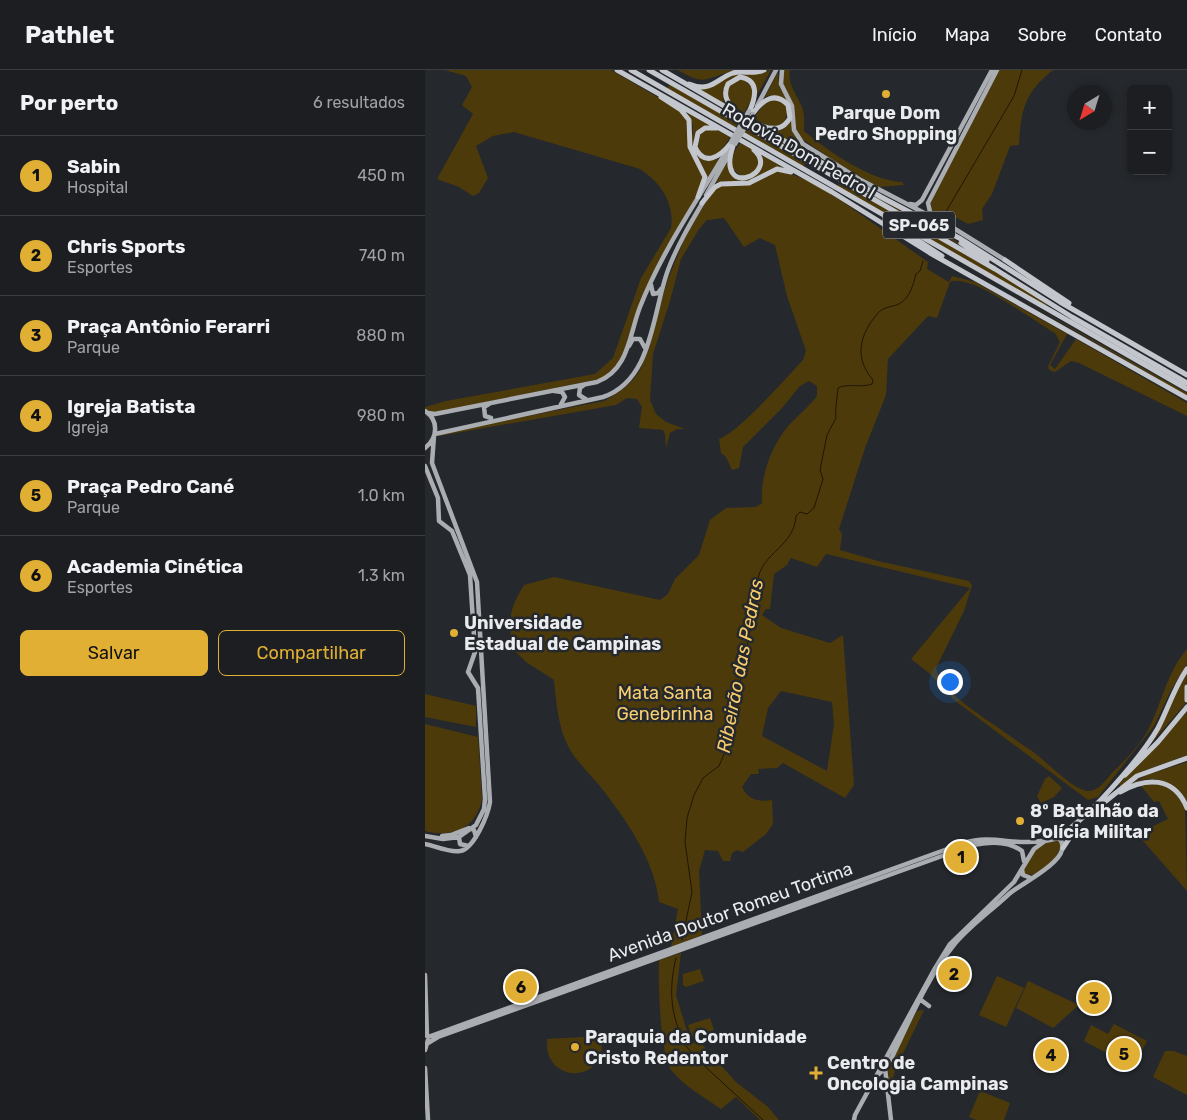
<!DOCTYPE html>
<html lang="pt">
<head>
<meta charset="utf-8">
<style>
  :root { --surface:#1c1e21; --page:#25272a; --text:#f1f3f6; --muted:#a0a2a5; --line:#3a3c3f; --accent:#e1af34 }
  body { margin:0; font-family:Rubik,sans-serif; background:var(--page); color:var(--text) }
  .controls { position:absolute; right:15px; top:15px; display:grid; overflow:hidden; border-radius:8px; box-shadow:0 2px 8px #0003 }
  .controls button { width:45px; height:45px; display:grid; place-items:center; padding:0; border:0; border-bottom:1px solid var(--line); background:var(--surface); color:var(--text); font:25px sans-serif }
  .compass { position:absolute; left:642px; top:15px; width:45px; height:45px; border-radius:50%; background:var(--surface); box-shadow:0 2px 8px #0003; rotate:218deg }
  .you { position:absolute; left:524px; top:611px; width:18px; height:18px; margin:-12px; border:4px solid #fff; border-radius:50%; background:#1a73e8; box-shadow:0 0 0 8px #1a73e833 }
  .badge { display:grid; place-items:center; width:32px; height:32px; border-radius:50%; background:var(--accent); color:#111; font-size:16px; font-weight:700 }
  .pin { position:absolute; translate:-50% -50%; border:2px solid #fff; box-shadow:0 1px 5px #0006 }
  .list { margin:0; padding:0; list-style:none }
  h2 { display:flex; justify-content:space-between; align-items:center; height:65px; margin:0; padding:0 20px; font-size:21px }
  h2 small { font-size:16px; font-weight:400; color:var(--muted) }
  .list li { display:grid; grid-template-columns:32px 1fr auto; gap:15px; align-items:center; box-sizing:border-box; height:80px; padding:0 20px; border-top:1px solid var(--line) }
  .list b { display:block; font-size:19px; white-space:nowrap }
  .list p { margin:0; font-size:16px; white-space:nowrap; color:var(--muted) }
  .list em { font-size:16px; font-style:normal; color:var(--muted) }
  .actions { display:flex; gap:10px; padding:15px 20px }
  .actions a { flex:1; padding:11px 0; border:1px solid var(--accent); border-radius:8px; text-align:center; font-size:18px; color:var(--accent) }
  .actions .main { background:var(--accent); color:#111 }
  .map { position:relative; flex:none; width:762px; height:1050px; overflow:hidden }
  header { display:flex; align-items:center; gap:30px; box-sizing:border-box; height:70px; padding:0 25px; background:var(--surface); border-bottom:1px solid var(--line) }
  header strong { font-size:24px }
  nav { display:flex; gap:28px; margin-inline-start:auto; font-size:18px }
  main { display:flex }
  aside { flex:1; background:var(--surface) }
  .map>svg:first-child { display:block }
</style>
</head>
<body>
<header>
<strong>Pathlet</strong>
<nav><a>Início</a><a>Mapa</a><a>Sobre</a><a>Contato</a></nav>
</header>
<main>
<aside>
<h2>Por perto<small>6 resultados</small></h2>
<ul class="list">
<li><span class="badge">1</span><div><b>Sabin</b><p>Hospital</p></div><em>450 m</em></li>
<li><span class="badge">2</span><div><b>Chris Sports</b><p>Esportes</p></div><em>740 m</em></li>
<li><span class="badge">3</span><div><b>Praça Antônio Ferarri</b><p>Parque</p></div><em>880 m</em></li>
<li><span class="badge">4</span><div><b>Igreja Batista</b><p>Igreja</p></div><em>980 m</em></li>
<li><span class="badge">5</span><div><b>Praça Pedro Cané</b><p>Parque</p></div><em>1.0 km</em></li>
<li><span class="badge">6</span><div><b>Academia Cinética</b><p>Esportes</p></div><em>1.3 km</em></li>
</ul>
<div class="actions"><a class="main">Salvar</a><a>Compartilhar</a></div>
</aside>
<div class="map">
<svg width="762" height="1050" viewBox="0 0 762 1050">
  <rect width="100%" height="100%" fill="#25282c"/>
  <path fill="#4d3a0b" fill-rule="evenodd" d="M 20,0 L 186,0 L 260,43 L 265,53 L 265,74 L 278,100 L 278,116 L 224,211 L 196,290 L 191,298 L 180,308 L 7,343 L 0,339 L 0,337 L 21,331 L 170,304 L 188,288 L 216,208 L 246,158 C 250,133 235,112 215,99 L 89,62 L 68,66 L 51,76 L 63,108 L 54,123 L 48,126 L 34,117 L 12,109 L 48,44 L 37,35 L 47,17 L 41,6 Z
    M 253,0 L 333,0 C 324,0 314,0 305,2 C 278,9 280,16 253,0 Z
    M 346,0 L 332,25 C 333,9 318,3 305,9 L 298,21 L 299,34 L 272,18 C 296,18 295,7 309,4 C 322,2 333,3 346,0 Z
    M 358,0 L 365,0 C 362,14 372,25 377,37 C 380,44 379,54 379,61 C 403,81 446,111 477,112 L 479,115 L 454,117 L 413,94 L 376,68 L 371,61 L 368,35 L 357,14 Z
    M 574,0 L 628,0 C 599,23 596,40 594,75 L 585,76 L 567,124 L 557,139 L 558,150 L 543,154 L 530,147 L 523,152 L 507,143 L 505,130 Z
    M 353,2 L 354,16 L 364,32 L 368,62 L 379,78 L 374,78 L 347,61 L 358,59 L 364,53 L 362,31 L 348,25 L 340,27 Z
    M 312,10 L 319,10 L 328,18 L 328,27 L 319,43 L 304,32 L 302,18 L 306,12 Z
    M 245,14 L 313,54 L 310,59 L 242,19 Z
    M 350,28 L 359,32 L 364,38 L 359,53 C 348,59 339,54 328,49 L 342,30 Z
    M 262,41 L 286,55 L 273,62 L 269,68 L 270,79 L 284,90 L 294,89 L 282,109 L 267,78 L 268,56 Z
    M 324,53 L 524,166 L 542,179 L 324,55 Z
    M 321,58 L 381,93 L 378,96 L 319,63 Z
    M 280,60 L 292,60 L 305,67 C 297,81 286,94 273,79 L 275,64 Z
    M 315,73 L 327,79 L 333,88 L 333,97 L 328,104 L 316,106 L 306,97 L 309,82 Z
    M 336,84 L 357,97 C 344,98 336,108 323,111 C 313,114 302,110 291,113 L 301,91 L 307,105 L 329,107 L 337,97 Z
    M 355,99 L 390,114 L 418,132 L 503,192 L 502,199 L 524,212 L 527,206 L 550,212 L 642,264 L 625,295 L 630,299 L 651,269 L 762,333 L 762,346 L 654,293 L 646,291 L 630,302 L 624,300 L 623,296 L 635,272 L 630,263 C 610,252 545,202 525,212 L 512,248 L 503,246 L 463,289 L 461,325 L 440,378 L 414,459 L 417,464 L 415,480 L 453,491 L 544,511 L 547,515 L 539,541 L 511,598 C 516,624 564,650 585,666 C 592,671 600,676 607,681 C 620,690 647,719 662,721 C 673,722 680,711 686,704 C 701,689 717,674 726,654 C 738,628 743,601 762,579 L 762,594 L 746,620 L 729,656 L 673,727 L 663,730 L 529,630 L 504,603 L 486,589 L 545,518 L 401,484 L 392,497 L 366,488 L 362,495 L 349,504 L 345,539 L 341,539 L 337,545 L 356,558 L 405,573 L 418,565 L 429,715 L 420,728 L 358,693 L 352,698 L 333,699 L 334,704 L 326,704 L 317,717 C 323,730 334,732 347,730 L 348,754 L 341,764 L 318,782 L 312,780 L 307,783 L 305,791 L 298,791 L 293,781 L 280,780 L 274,801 L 277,865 L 246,877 L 253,839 L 234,832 C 230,790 200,748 174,715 C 164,703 150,690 143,676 C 133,657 131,631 129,610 L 101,592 L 87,578 C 84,549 83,541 99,515 L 129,507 L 235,530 L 243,524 L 250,509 L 274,485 L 285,450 L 301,438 L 331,437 L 337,433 C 335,406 347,374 365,354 C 374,344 384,337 392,326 L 392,316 L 384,311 L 375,316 L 357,338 L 318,377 L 314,398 L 307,400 L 301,387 L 296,383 L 294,369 C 314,362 361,308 378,290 L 381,281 L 362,226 L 350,175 L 335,168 L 319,177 L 299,148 L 282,150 L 274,159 L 256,189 L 245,231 L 228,284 L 225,330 L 231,344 L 241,352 L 260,359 L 252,359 L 245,363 L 241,378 L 240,364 L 238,360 L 214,358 L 217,337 L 212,329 L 202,328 L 191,335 L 14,366 L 15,363 L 179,331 C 195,322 207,314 216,298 L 243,209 L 263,160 L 290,117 L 329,113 ZM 356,621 L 407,632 L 409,654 L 402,701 L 337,666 L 343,638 Z
    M 415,112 L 580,207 L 622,234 L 621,236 L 413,117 Z
    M 594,228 L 762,323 L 762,326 Z
    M 762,603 L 760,634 L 711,691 L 721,679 Z
    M 0,624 L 51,636 L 51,657 L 0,647 Z
    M 762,642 L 762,685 L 718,701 L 696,717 L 694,714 Z
    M 0,654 L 53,667 L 57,729 C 51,759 27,768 0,761 Z
    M 762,692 L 762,734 C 745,712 736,703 707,713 L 722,705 Z
    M 624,706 L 637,718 L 629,727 L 616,733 L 612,726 L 620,709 Z
    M 720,714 L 739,715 L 751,724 L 760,737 L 762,821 L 712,764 L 743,749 L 734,731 L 729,732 L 716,716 Z
    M 632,769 L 637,774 L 629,790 L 610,805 L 600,804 C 594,786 619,773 632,769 Z
    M 256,883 L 251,925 L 266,974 L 274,971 L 311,1012 L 342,1036 L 354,1050 L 335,1050 L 311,1027 L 296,1039 C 280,1028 259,1016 247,1001 C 235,987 233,911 234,890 Z
    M 275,899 L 279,911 L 261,917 L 258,915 L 258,904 Z
    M 572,906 L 599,918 L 581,957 L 554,945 Z
    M 603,911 L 654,935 L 628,958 L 591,938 Z
    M 499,940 L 471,998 L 464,1019 L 463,997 L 492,941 Z
    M 285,948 L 289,960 L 267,967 L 263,955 Z
    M 689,954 L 722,971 L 708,997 L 659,971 L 666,955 L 683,964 Z
    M 176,966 C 176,972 178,979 175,986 C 167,1008 135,1009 125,988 C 122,982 122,975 122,969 Z
    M 740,981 L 749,981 L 762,986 L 762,1025 L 728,1007 Z
    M 555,1021 L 585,1033 L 579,1050 L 551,1050 L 544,1047 Z"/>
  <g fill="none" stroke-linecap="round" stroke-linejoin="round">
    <path stroke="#201703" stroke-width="1" d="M 519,145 L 589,26 L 597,0
      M 257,870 L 267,822 L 260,772 L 262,748 L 269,725 L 278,708 L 294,696 L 303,675 L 333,519 C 329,484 369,480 371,446 L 375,442 L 382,444 L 389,438 L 398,409 L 395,400 L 402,365 L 411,348 C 410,337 412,330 413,318 C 423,313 436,318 447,314 L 448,310 C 429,288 434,265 453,243 C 458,237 467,237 474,234 C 485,228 488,215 491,204 L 495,201 L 498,191
      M 251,888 C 244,917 245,941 257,968
      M 261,976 L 272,989 L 338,1050"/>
    <path stroke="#aaadb2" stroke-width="4.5" d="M 357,0 L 356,14 L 367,36 L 369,60 L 378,74 L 434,109 L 530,159 L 580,190
      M 332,36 L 351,0
      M 281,125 L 307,79
      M 485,134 L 491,135 L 497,130 L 567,0
      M 506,146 L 503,133 L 572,0
      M 226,215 L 228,224 L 233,223 L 236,219
      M 204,276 L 208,269 L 215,269 L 220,278
      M 159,315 L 155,318 L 154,325 L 162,330
      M 129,321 L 137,322 L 140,327 L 135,336
      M 64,334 L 59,337 L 60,346 L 66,348
      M 0,341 C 14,350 13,368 0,378
      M 3,343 L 10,344 L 172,312 C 204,300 204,265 215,237 C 237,181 272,131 302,80
      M 10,364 L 178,327 C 228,310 227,243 243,200 C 252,176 265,154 278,132
      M 0,396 L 13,428 L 14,451 L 27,461 L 45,505 L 50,582 L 43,602 L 53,618 L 60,729 L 59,739 L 51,755 L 34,767 L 18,769 L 0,766
      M 17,766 L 26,765 L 44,758 L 49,760 L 51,767
      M 34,767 L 35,774 L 43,776
      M 0,774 C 10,776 25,783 35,781 C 49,779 63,745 65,732 L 52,512 L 7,393 L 9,366
      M 597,799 L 598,805 L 606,808
      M 0,905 L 2,966
      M 496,930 L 504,936
      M 3,967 L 539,773 C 567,764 589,776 616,771
      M 3,973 L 13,967 L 545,776 C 561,772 583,770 597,781 L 599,791
      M 0,980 L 3,970
      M 0,998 L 3,1050
      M 460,998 L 466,1050
      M 429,1050 L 430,1045 L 509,900 L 525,874 L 589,812 L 609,779 L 620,771 L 634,768 C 652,788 596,813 584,824 C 566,841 543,857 528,876 C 502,908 485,950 467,987 L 460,998 L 453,1005"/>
    <path stroke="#c3c7cd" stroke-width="5" d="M 192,0 L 407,122 L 505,183 L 762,328
      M 206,0 L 762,319
      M 224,0 L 570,199 L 647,247 L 762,313
      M 237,0 L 456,127 L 536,169 L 635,232 L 762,305
      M 264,14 C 286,23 291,9 308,3 C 318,0 328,5 339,0
      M 236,27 L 256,40 L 264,50 L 265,77 L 280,107 L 273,127
      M 311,42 C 303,33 297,26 303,14 L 315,7 C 334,10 331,26 325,40
      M 329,42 C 338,30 350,21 363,35 L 365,48 C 358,60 349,60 337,56
      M 292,58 L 280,58 L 273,63 L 270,77 C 279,97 295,87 305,74
      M 308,76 C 290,130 356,104 329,80
      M 277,133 L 290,117 L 296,114 L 324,113 L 352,99 L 366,102
      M 474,158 L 517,186
      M 536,173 L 562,191
      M 580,190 L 644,233
      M 762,617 L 762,630
      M 700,705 L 733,672 L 762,637
      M 695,722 C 721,707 749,706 762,738
      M 666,743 L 712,706 L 762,688
      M 630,767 C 658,756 717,686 733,658 C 743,639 749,618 762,599
      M 638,778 L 651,758"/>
    <path stroke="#aaadb2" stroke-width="4.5" d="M 306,72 L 324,41
      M 310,74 L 328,44"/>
  </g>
  <g fill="#e1af34" stroke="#25282c" stroke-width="2">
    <circle cx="461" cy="24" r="5"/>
    <circle cx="29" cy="563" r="5"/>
    <circle cx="595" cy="751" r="5"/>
    <circle cx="150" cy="977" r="5"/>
    <path d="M388.5 995.5h5v5h5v5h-5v5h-5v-5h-5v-5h5z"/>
  </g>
  <g text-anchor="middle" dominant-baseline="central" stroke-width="5" stroke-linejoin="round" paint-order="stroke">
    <rect fill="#25282c" stroke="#aeb0b4" stroke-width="1" x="458" y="141.5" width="72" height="27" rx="4"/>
    <g font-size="16" font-weight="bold" fill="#e9ebee">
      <text x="494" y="155">SP-065</text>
    </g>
    <g font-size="18" font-weight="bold" fill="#e9ebee" stroke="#25282c" text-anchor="start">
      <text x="461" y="43" text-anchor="middle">Parque Dom<tspan x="461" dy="21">Pedro Shopping</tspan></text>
      <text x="39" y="553">Universidade<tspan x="39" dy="21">Estadual de Campinas</tspan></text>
      <text x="605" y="741">8º Batalhão da<tspan x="605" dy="21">Polícia Militar</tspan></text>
      <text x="160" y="967">Paraquia da Comunidade<tspan x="160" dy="21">Cristo Redentor</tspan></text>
      <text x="402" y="993">Centro de<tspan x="402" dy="21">Oncologia Campinas</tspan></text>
    </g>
    <g font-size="18" fill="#e9ebee" stroke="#25282c">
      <text transform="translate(374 81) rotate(30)">Rodovia Dom Pedro I</text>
      <text transform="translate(305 842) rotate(-20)">Avenida Doutor Romeu Tortima</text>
    </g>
    <g font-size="18" fill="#f9ce6e" stroke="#25282c">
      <text x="240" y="623">Mata Santa<tspan x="240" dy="21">Genebrinha</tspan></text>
    </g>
    <g font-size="19" font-style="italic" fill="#f7cb6b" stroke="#25282c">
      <text transform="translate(315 596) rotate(-79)">Ribeirão das Pedras</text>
    </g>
  </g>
</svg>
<div class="controls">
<button>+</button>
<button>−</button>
</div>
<svg class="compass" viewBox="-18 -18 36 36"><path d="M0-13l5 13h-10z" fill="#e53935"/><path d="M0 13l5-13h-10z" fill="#a0a2a5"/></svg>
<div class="you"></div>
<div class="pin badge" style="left:536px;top:787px">1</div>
<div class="pin badge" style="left:529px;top:904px">2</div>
<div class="pin badge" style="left:669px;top:928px">3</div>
<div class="pin badge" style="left:626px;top:985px">4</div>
<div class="pin badge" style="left:699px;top:984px">5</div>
<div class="pin badge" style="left:96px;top:917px">6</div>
</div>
</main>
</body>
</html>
